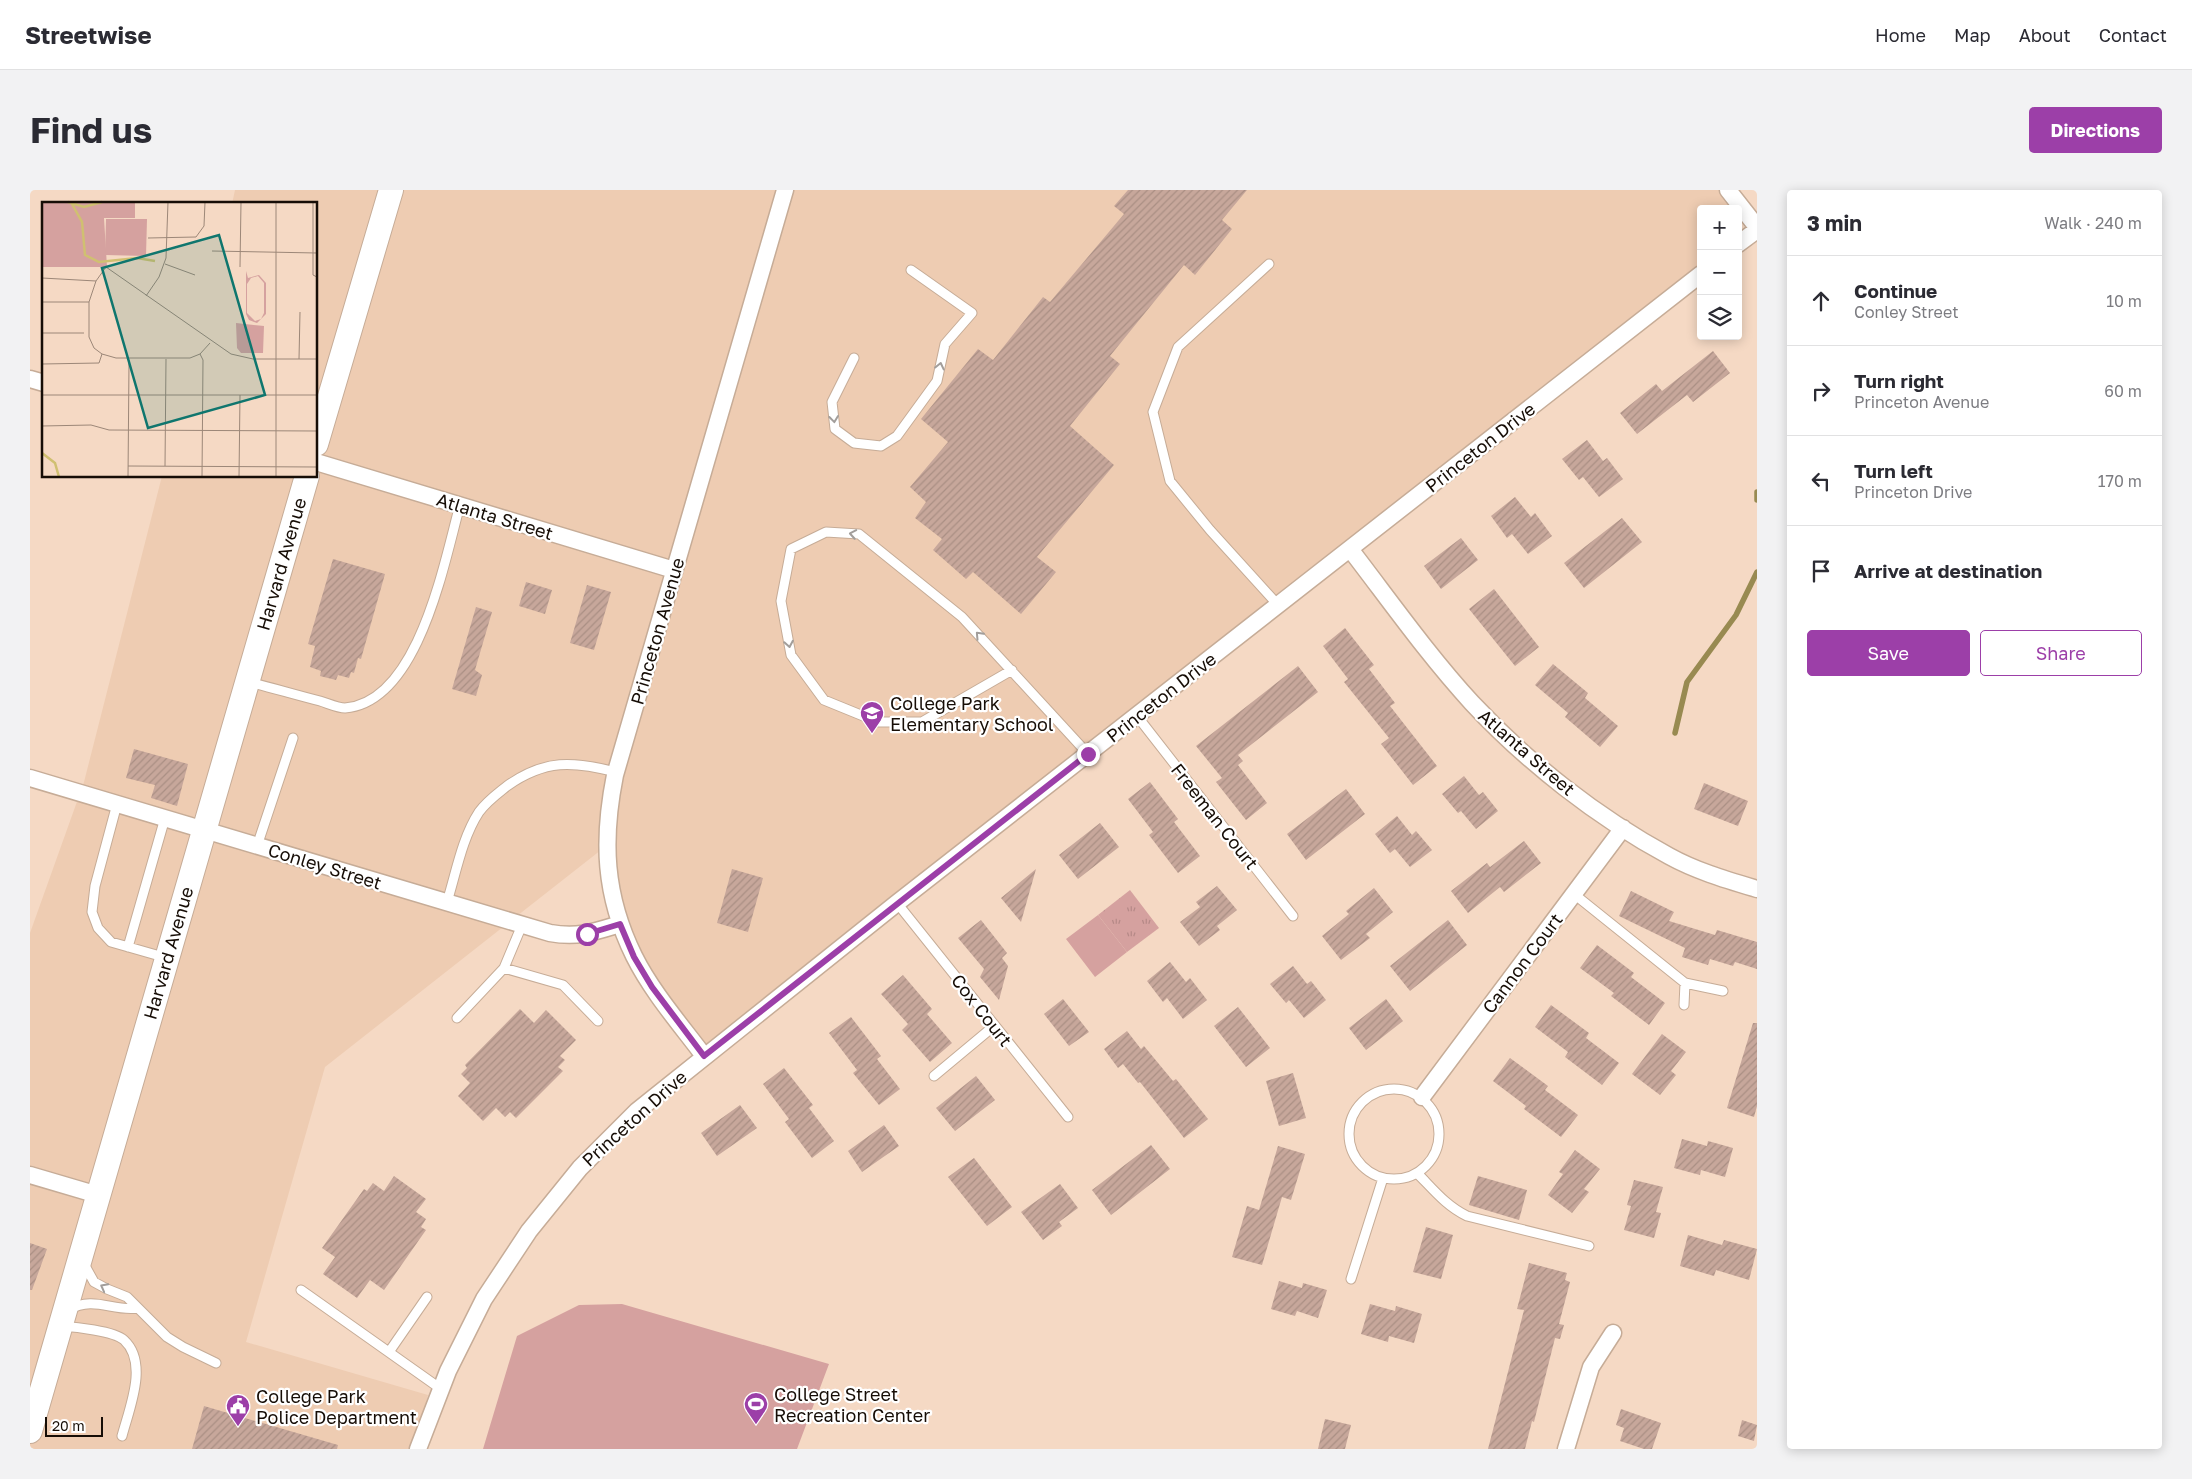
<!DOCTYPE html>
<html lang="en">
<head>
<meta charset="utf-8">
<style>
  :root { --surface:#fff; --page:#f2f2f3; --text:#2b2b33; --muted:#7c7c81; --line:#e1e1e2; --accent:#9c3fa8 }
  body { margin:0; font-family:"Golos Text",sans-serif; background:var(--page); color:var(--text) }
  .controls { position:absolute; right:15px; top:15px; display:grid; overflow:hidden; border-radius:5px; box-shadow:0 2px 12px #0003 }
  .controls button { width:45px; height:45px; display:grid; place-items:center; padding:0; border:0; border-bottom:1px solid var(--line); background:var(--surface); color:var(--text); font:25px sans-serif }
  .scale { position:absolute; left:15px; bottom:12px; width:58px; box-sizing:border-box; padding-left:5px; border:2px solid #160d06; border-top:0; font-size:14px; line-height:18px; white-space:nowrap; color:#160d06; -webkit-text-stroke:4px #fff; paint-order:stroke }
  .stop { position:absolute; width:15px; height:15px; margin:-11px; border:4px solid #9c3fa8; border-radius:50%; background:#fff }
  .stop.end { background:#9c3fa8; border-color:#fff; box-shadow:0 1px 5px #0008 }
  .list { margin:0; padding:0; list-style:none }
  h2 { display:flex; justify-content:space-between; align-items:center; height:65px; margin:0; padding:0 20px; font-size:21px }
  h2 small { font-size:16px; font-weight:400; color:var(--muted) }
  .list li { display:grid; grid-template-columns:32px 1fr auto; gap:15px; align-items:center; box-sizing:border-box; height:90px; padding:0 20px; border-top:1px solid var(--line) }
  .list b { display:block; font-size:19px; white-space:nowrap }
  .list p { margin:0; font-size:16px; white-space:nowrap; color:var(--muted) }
  .list em { font-size:16px; font-style:normal; color:var(--muted) }
  .actions { display:flex; gap:10px; padding:15px 20px }
  .actions a { flex:1; padding:11px 0; border:1px solid var(--accent); border-radius:5px; text-align:center; font-size:18px; color:var(--accent) }
  .actions .main { background:var(--accent); color:#fff }
  .icon { flex:none; width:28px; height:28px; fill:none; stroke:currentColor; stroke-width:2; stroke-linecap:round; stroke-linejoin:round }
  .map { position:relative; flex:none; width:1727px; height:1259px; overflow:hidden; border-radius:5px }
  header { display:flex; align-items:center; gap:30px; box-sizing:border-box; height:70px; padding:0 25px; background:var(--surface); border-bottom:1px solid var(--line) }
  header strong { font-size:24px }
  nav { display:flex; gap:28px; margin-inline-start:auto; font-size:18px }
  .intro { display:flex; align-items:center; justify-content:space-between; box-sizing:border-box; height:120px; padding:0 30px }
  h1 { margin:0; font-size:35px }
  .button { padding:12px 22px; border-radius:5px; background:var(--accent); color:#fff; font-size:18px; font-weight:700 }
  main { display:flex; gap:30px; padding:0 30px }
  aside { flex:1; background:var(--surface); border-radius:5px; box-shadow:0 2px 12px #0003 }
  .map>svg:first-child { display:block }
</style>
</head>
<body>
<header>
<strong>Streetwise</strong>
<nav><a>Home</a><a>Map</a><a>About</a><a>Contact</a></nav>
</header>
<div class="intro"><h1>Find us</h1><a class="button">Directions</a></div>
<main>
<div class="map">
<svg width="1727" height="1259" viewBox="0 0 1727 1259">
  <defs>
    <pattern id="park-tufts" width="24" height="20" patternUnits="userSpaceOnUse" patternTransform="scale(1.25)"><rect width="24" height="20" fill="#d5a19f"/><path d="M3 7l-1-3M5 7V3M7 7l1-3M15 17l-1-3M17 17v-4M19 17l1-3" fill="none" stroke="#b68987"/></pattern>
    <pattern id="building-hatch" width="6" height="6" patternUnits="userSpaceOnUse" patternTransform="scale(1.25)"><rect width="6" height="6" fill="#c7a79b"/><path d="M-1 1l2-2M0 6l6-6M5 7l2-2" fill="none" stroke="#aa8f84"/></pattern>
  </defs>
  <rect width="100%" height="100%" fill="#f5d9c4"/>
  <path fill="#eeccb2" d="M 205,0 L 1689,0 L 1702,19 L 1671,19 L 1671,88 L 671,866 L 602,760 L 571,660 L 295,877 L 216,1152 L 398,1205 L 384,1259 L 0,1259 L 0,743 L 54,592 L 132,286 L 286,286 L 286,14 L 202,14 Z"/>
  <path fill="#d5a19f" d="M 1068,725 L 1097,762 L 1065,787 L 1036,749 Z
    M 592,1114 L 799,1174 L 767,1259 L 453,1259 L 487,1146 L 549,1115 Z"/>
  <path fill="url(#park-tufts)" d="M 1100,700 L 1129,738 L 1097,762 L 1068,725 Z"/>
  <g fill="none" stroke-linecap="round" stroke-linejoin="round">
    <path stroke="#988a51" stroke-width="5.5" d="M 1727,302 L 1727,310
      M 1645,543 L 1657,492 L 1706,425 L 1727,382"/>
  </g>
  <path fill="url(#building-hatch)" d="M 1098,0 L 1217,0 L 1192,30 L 1202,39 L 1165,85 L 1154,75 L 1080,166 L 1090,174 L 1040,236 L 1084,275 L 1007,367 L 1026,382 L 991,424 L 943,382 L 936,389 L 903,360 L 912,349 L 885,328 L 896,312 L 880,297 L 918,252 L 891,229 L 948,159 L 963,170 L 1013,107 L 1020,112 L 1094,24 L 1084,16 Z
    M 1683,161 L 1700,183 L 1663,212 L 1657,205 L 1607,244 L 1590,223 L 1626,194 L 1632,201 Z
    M 1557,250 L 1573,271 L 1577,268 L 1593,289 L 1569,307 L 1553,287 L 1549,290 L 1532,269 Z
    M 1485,307 L 1501,327 L 1505,323 L 1522,346 L 1498,364 L 1482,344 L 1477,348 L 1461,326 Z
    M 1592,328 L 1612,352 L 1554,398 L 1534,373 Z
    M 1431,348 L 1448,370 L 1411,399 L 1394,376 Z
    M 303,369 L 355,384 L 331,469 L 328,468 L 324,483 L 321,482 L 319,488 L 308,485 L 306,490 L 290,486 L 291,481 L 280,477 L 285,456 L 278,454 Z
    M 496,392 L 522,400 L 515,424 L 489,416 Z
    M 557,395 L 581,402 L 564,460 L 540,453 Z
    M 1464,399 L 1509,457 L 1485,476 L 1439,419 Z
    M 446,417 L 462,422 L 445,480 L 452,485 L 446,506 L 422,499 Z
    M 1315,438 L 1344,475 L 1339,479 L 1365,513 L 1360,516 L 1407,576 L 1383,595 L 1351,554 L 1359,548 L 1314,492 L 1318,489 L 1293,456 Z
    M 1523,474 L 1558,503 L 1555,508 L 1588,536 L 1570,557 L 1535,527 L 1538,523 L 1505,495 Z
    M 1268,476 L 1288,502 L 1208,565 L 1213,571 L 1208,575 L 1237,613 L 1216,630 L 1186,592 L 1192,588 L 1166,556 Z
    M 104,559 L 158,574 L 147,616 L 121,608 L 125,595 L 96,588 Z
    M 1434,586 L 1449,605 L 1453,602 L 1468,621 L 1446,639 L 1431,621 L 1428,623 L 1412,604 Z
    M 1120,592 L 1148,629 L 1144,632 L 1170,666 L 1148,683 L 1119,645 L 1123,642 L 1098,609 Z
    M 1674,593 L 1718,611 L 1708,636 L 1664,619 Z
    M 1316,599 L 1335,624 L 1276,670 L 1257,644 Z
    M 1367,626 L 1382,645 L 1386,641 L 1402,660 L 1380,677 L 1365,659 L 1360,663 L 1345,644 Z
    M 1070,633 L 1089,657 L 1048,689 L 1029,665 Z
    M 1494,651 L 1511,673 L 1474,702 L 1470,697 L 1438,723 L 1421,701 L 1457,673 L 1460,677 Z
    M 702,679 L 733,688 L 718,742 L 687,733 Z
    M 1006,679 L 991,732 L 971,708 Z
    M 1187,696 L 1207,720 L 1187,736 L 1190,740 L 1169,756 L 1150,732 L 1170,717 L 1166,712 Z
    M 1344,698 L 1363,722 L 1336,744 L 1340,748 L 1311,770 L 1292,746 L 1319,724 L 1316,721 Z
    M 1601,701 L 1644,722 L 1639,731 L 1685,745 L 1687,740 L 1727,752 L 1727,779 L 1705,772 L 1703,776 L 1680,769 L 1678,775 L 1652,767 L 1655,758 L 1589,726 Z
    M 951,730 L 977,763 L 972,768 L 978,776 L 969,810 L 950,787 L 954,779 L 928,748 Z
    M 1418,730 L 1437,755 L 1380,801 L 1360,776 Z
    M 1567,755 L 1604,783 L 1601,787 L 1635,813 L 1619,835 L 1581,806 L 1584,803 L 1550,778 Z
    M 1140,772 L 1156,792 L 1160,788 L 1177,810 L 1153,829 L 1137,808 L 1133,812 L 1117,791 Z
    M 1263,776 L 1277,794 L 1281,791 L 1296,810 L 1274,828 L 1259,810 L 1256,813 L 1240,794 Z
    M 873,785 L 902,819 L 897,824 L 922,853 L 900,872 L 872,840 L 878,834 L 851,804 Z
    M 1033,809 L 1059,842 L 1039,856 L 1014,824 Z
    M 1356,809 L 1373,831 L 1336,860 L 1319,838 Z
    M 1521,815 L 1559,843 L 1556,848 L 1589,873 L 1572,895 L 1535,867 L 1538,862 L 1505,837 Z
    M 1208,817 L 1240,858 L 1216,877 L 1184,836 Z
    M 490,819 L 504,833 L 516,820 L 546,850 L 530,866 L 535,870 L 528,877 L 533,881 L 486,928 L 480,922 L 475,927 L 466,918 L 453,931 L 428,906 L 440,893 L 431,884 L 437,878 L 435,875 Z
    M 821,827 L 851,866 L 847,869 L 870,899 L 849,915 L 823,883 L 827,880 L 799,843 Z
    M 1723,833 L 1727,833 L 1727,916 L 1724,927 L 1697,918 Z
    M 1097,841 L 1111,859 L 1114,856 L 1143,891 L 1146,889 L 1178,929 L 1154,948 L 1110,892 L 1108,893 L 1093,874 L 1088,878 L 1074,859 Z
    M 1632,844 L 1656,862 L 1641,881 L 1646,885 L 1630,905 L 1602,884 Z
    M 1480,868 L 1518,896 L 1515,900 L 1548,925 L 1531,947 L 1494,919 L 1496,916 L 1463,891 Z
    M 754,878 L 783,915 L 779,918 L 804,951 L 782,968 L 755,932 L 759,929 L 733,894 Z
    M 1263,883 L 1276,928 L 1249,936 L 1236,891 Z
    M 946,886 L 965,910 L 925,941 L 906,918 Z
    M 710,915 L 727,938 L 687,966 L 671,943 Z
    M 854,935 L 869,956 L 832,982 L 818,961 Z
    M 1652,949 L 1677,956 L 1678,951 L 1703,958 L 1695,987 L 1671,980 L 1670,985 L 1644,978 Z
    M 1121,955 L 1140,979 L 1081,1025 L 1062,1000 Z
    M 1248,956 L 1275,964 L 1261,1010 L 1252,1007 L 1232,1075 L 1202,1067 L 1217,1016 L 1229,1020 Z
    M 1545,960 L 1570,979 L 1554,999 L 1559,1002 L 1542,1023 L 1518,1005 L 1533,984 L 1529,982 Z
    M 944,968 L 982,1017 L 957,1036 L 918,987 Z
    M 364,986 L 396,1009 L 386,1022 L 396,1029 L 391,1037 L 396,1040 L 354,1100 L 340,1090 L 327,1108 L 293,1084 L 305,1067 L 292,1058 L 334,999 L 337,1001 L 343,993 L 354,1001 Z
    M 1448,986 L 1497,1000 L 1489,1030 L 1439,1015 Z
    M 1604,990 L 1633,997 L 1626,1022 L 1631,1023 L 1624,1048 L 1594,1040 L 1601,1016 L 1597,1015 Z
    M 1030,994 L 1048,1018 L 1029,1032 L 1032,1036 L 1013,1050 L 991,1022 Z
    M 1396,1037 L 1423,1045 L 1411,1089 L 1383,1082 Z
    M 1658,1045 L 1692,1055 L 1694,1050 L 1727,1059 L 1719,1090 L 1686,1080 L 1684,1086 L 1650,1076 Z
    M 0,1053 L 17,1059 L 2,1100 L 0,1100 Z
    M 1499,1073 L 1537,1083 L 1535,1090 L 1540,1092 L 1529,1134 L 1534,1135 L 1530,1149 L 1525,1148 L 1504,1232 L 1502,1231 L 1495,1259 L 1458,1259 L 1494,1120 L 1487,1119 Z
    M 1249,1091 L 1272,1098 L 1273,1093 L 1297,1100 L 1288,1128 L 1267,1121 L 1265,1126 L 1241,1119 Z
    M 1340,1114 L 1365,1121 L 1366,1116 L 1392,1124 L 1384,1153 L 1359,1146 L 1358,1152 L 1331,1144 Z
    M 174,1216 L 308,1255 L 307,1259 L 162,1259 Z
    M 1591,1219 L 1631,1233 L 1622,1259 L 1614,1259 L 1590,1251 L 1594,1238 L 1586,1235 Z
    M 1295,1229 L 1321,1235 L 1315,1259 L 1288,1259 Z
    M 1712,1230 L 1727,1235 L 1724,1251 L 1708,1246 Z"/>
  <g fill="none" stroke-linecap="round" stroke-linejoin="round">
    <g stroke="#c6ac97" stroke-width="11">
      <path id="lane" d="M 1239,74 L 1148,157 L 1123,222 L 1140,291 L 1180,340 L 1248,415
        M 824,168 L 802,212 L 805,239 L 824,253 L 851,256 L 867,246 L 907,191 L 915,154 L 942,123 L 881,80
        M 982,480 L 892,532 L 848,532 L 794,510 L 761,465 L 751,411 L 761,359 L 796,342 L 829,344 L 932,427 L 1058,564
        M 219,492 C 243,498 266,505 290,511 C 297,513 308,518 315,518 C 389,512 414,372 430,315
        M 1107,526 L 1263,726
        M 87,614 L 65,696 L 62,722 L 68,738 L 81,752 L 137,768
        M 227,656 L 263,548
        M 1544,704 L 1655,793 L 1693,801
        M 417,712 C 426,683 432,648 449,622 C 457,611 467,604 477,596 C 515,569 543,571 586,582
        M 867,713 L 1038,927
        M 492,735 L 474,778 L 533,795 L 568,831
        M 98,757 L 135,628
        M 1654,815 L 1655,793
        M 427,828 L 474,778
        M 904,886 L 964,836
        M1319 944a45 45 0 1 1 90 0a45 45 0 1 1-90 0Z
        M 1387,983 C 1403,999 1416,1016 1437,1026 L 1559,1056
        M 54,1074 L 64,1092 L 77,1099 L 97,1107 L 137,1147 L 153,1157 L 186,1173
        M 1321,1089 L 1353,988
        M 271,1100 L 411,1199
        M 38,1120 C 65,1105 82,1122 108,1118
        M 31,1136 C 45,1137 84,1141 94,1150 C 119,1173 99,1219 92,1246
        M 359,1162 L 397,1107"/>
    </g>
    <g stroke="#c6ac97" stroke-width="19">
      <path id="street" d="M 1698,0 L 1727,37
        M 1708,54 L 1727,40
        M 0,189 L 14,193
        M 286,272 L 644,380
        M 1320,359 C 1360,411 1398,465 1442,513 C 1498,573 1567,627 1639,666 C 1666,681 1697,690 1727,699
        M 0,588 L 520,743 C 548,748 564,742 590,734
        M 674,866 C 650,834 622,802 604,766 C 574,705 572,650 585,585 L 755,0
        M 1392,907 L 1593,638
        M 0,985 L 68,1005
        M 388,1259 L 418,1181 L 454,1109 L 499,1041 L 550,978 L 607,921 L 867,713 L 1671,84
        M 1536,1259 L 1561,1177 L 1583,1143"/>
    </g>
    <g stroke="#c6ac97" stroke-width="26">
      <path id="secondary" d="M 286,254 L 361,0
        M 0,1241 L 277,286"/>
    </g>
    <use href="#lane" stroke="#fff" stroke-width="9"/>
    <use href="#street" stroke="#fff" stroke-width="16"/>
    <use href="#secondary" stroke="#fff" stroke-width="24"/>
  </g>
  <defs><path id="oneway-chevron" d="M-2-3.5L2.5 0L-2 3.5" fill="none" stroke-width="1.6" stroke-linecap="round" stroke-linejoin="round" transform="scale(1.25)"/></defs>
  <g stroke="#a29e9b">
    <use href="#oneway-chevron" transform="translate(910 176) rotate(-77)"/>
    <use href="#oneway-chevron" transform="translate(804 229) rotate(83)"/>
    <use href="#oneway-chevron" transform="translate(823 344) rotate(-170)"/>
    <use href="#oneway-chevron" transform="translate(949 445) rotate(-133)"/>
    <use href="#oneway-chevron" transform="translate(759 454) rotate(80)"/>
    <use href="#oneway-chevron" transform="translate(74 1097) rotate(-152)"/>
  </g>
  <g fill="none" stroke-linecap="round" stroke-linejoin="round">
    <path stroke="#9c3fa8" stroke-width="6" d="M 557,744 L 590,734 L 604,767 L 622,797 L 674,866 L 1058,564"/>
  </g>
  <defs>
    <g id="school-pin" transform="scale(1.25)"><path d="M0 17L-7.5 6A9.5 9.5 0 1 1 7.5 6Z" fill="#9c3fa8" stroke="#fff"/><path d="M0-5L7-2L0 1L-7-2ZM-4 1L0 2.5L4 1V4Q0 6-4 4Z" fill="#fff"/></g>
    <g id="stadium-pin" transform="scale(1.25)"><path d="M0 17L-7.5 6A9.5 9.5 0 1 1 7.5 6Z" fill="#9c3fa8" stroke="#fff"/><path d="M0-5a6.5 5 0 1 0 0 10a6.5 5 0 1 0 0-10ZM-3.5-1.8h7v3.6h-7Z" fill="#fff"/></g>
    <g id="civic-pin" transform="scale(1.25)"><path d="M0 17L-7.5 6A9.5 9.5 0 1 1 7.5 6Z" fill="#9c3fa8" stroke="#fff"/><path d="M-.6-6.5H3V-4.5H.6V-3L4-1V1h2V6H-6V1h2V-1L-.6-3ZM-1.2 2.5V6h2.4V2.5Z" fill="#fff"/></g>
  </defs>
  <g fill-rule="evenodd">
    <use href="#school-pin" x="842" y="523"/>
    <use href="#stadium-pin" x="726" y="1214"/>
    <use href="#civic-pin" x="208" y="1216"/>
  </g>
  <g text-anchor="middle" dominant-baseline="central" stroke-width="4.5" stroke-linejoin="round" paint-order="stroke">
    <g font-size="18" fill="#160d06" stroke="#fff">
      <text transform="translate(1450 257) rotate(-38)">Princeton Drive</text>
      <text transform="translate(465 326) rotate(17)">Atlanta Street</text>
      <text transform="translate(251 374) rotate(-74)">Harvard Avenue</text>
      <text transform="translate(627 441) rotate(-74)">Princeton Avenue</text>
      <text transform="translate(1131 507) rotate(-38)">Princeton Drive</text>
      <text transform="translate(1497 562) rotate(41)">Atlanta Street</text>
      <text transform="translate(1185 626) rotate(52)">Freeman Court</text>
      <text transform="translate(295 676) rotate(17)">Conley Street</text>
      <text transform="translate(138 763) rotate(-74)">Harvard Avenue</text>
      <text transform="translate(1492 773) rotate(-53)">Cannon Court</text>
      <text transform="translate(952 820) rotate(52)">Cox Court</text>
      <text transform="translate(604 928) rotate(-42)">Princeton Drive</text>
    </g>
    <g font-size="18" fill="#160d06" stroke="#fff" text-anchor="start">
      <text x="860" y="513">College Park<tspan x="860" dy="21">Elementary School</tspan></text>
      <text x="744" y="1204">College Street<tspan x="744" dy="21">Recreation Center</tspan></text>
      <text x="226" y="1206">College Park<tspan x="226" dy="21">Police Department</tspan></text>
    </g>
  </g>
  <g transform="translate(12 12)">
    <rect width="275" height="275" fill="#f5d9c4"/>
    <path d="M 204,69 L 206,76 L 217,73 L 224,81 L 224,112 L 215,121 L 207,118 L 204,112 ZM 216,74 L 222,81 L 222,111 L 219,117 L 213,119 L 205,111 L 205,82 L 209,76 ZM 194,121 L 222,124 L 221,151 L 199,151 L 195,146 Z" fill="#d5a19f" fill-rule="evenodd"/>
    <path d="M 0,0 L 93,0 L 93,16 L 62,16 L 65,65 L 0,65 Z" fill="#d5a19f"/>
    <path d="M 64,17 L 105,17 L 104,54 L 63,53 Z" fill="#d5a19f"/>
    <path fill="none" stroke="#d0c071" stroke-width="2.5" d="M 26,0 L 42,5 L 60,0M 30,2 L 40,20 L 43,53 L 57,60 L 95,56 L 113,59M 0,251 L 13,261 L 17,275"/>
    <path fill="none" stroke="#9c8778" stroke-width="1" d="M 271,0 L 271,73 L 275,75M 106,36 L 154,35 L 162,24 L 163,0M 170,49 L 275,51M 123,62 L 153,73M 198,65 L 199,0M 0,76 L 54,79M 104,94 L 117,75 L 124,56 L 126,0M 0,100 L 47,100M 0,131 L 42,131M 168,141 L 158,152 L 148,156 L 74,156 L 60,152 L 52,146 L 47,135 L 47,100 L 54,79 L 64,65 L 189,152 L 211,157 L 275,157M 158,152 L 161,158 L 160,275M 257,157 L 258,110M 0,162 L 57,161 L 60,152M 0,193 L 275,193M 0,224 L 49,223 L 67,228 L 275,229M 86,264 L 275,265M 123,264 L 124,157M 86,275 L 87,161M 197,275 L 198,193M 234,275 L 234,0"/>
    <path fill="#0f766e" fill-opacity="0.15" stroke="#0f766e" stroke-width="2.5" d="M 177,33 L 223,193 L 106,226 L 60,66 Z"/>
    <rect width="275" height="275" fill="none" stroke="#160d06" stroke-width="2.5"/>
  </g>
</svg>
<div class="controls">
<button>+</button>
<button>−</button>
<button><svg class="icon" aria-label="layers" viewBox="0 0 24 24"><path d="M12 4l9 5-9 5-9-5zM3 14l9 5 9-5"/></svg></button>
</div>
<div class="scale">20 m</div>
<div class="stop" style="left:557px;top:744px"></div>
<div class="stop end" style="left:1058px;top:564px"></div>
</div>
<aside>
<h2>3 min<small>Walk · 240 m</small></h2>
<ul class="list">
<li><svg class="icon" aria-label="ahead" viewBox="0 0 24 24"><path d="M12 20V5M6 11l6-6 6 6"/></svg><div><b>Continue</b><p>Conley Street</p></div><em>10 m</em></li>
<li><svg class="icon" aria-label="right" viewBox="0 0 24 24"><path d="M7 20v-9h11M14 6l5 5-5 5"/></svg><div><b>Turn right</b><p>Princeton Avenue</p></div><em>60 m</em></li>
<li><svg class="icon" aria-label="left" viewBox="0 0 24 24"><path d="M17 20v-9H6M10 6l-5 5 5 5"/></svg><div><b>Turn left</b><p>Princeton Drive</p></div><em>170 m</em></li>
<li><svg class="icon" aria-label="arrive" viewBox="0 0 24 24"><path d="M6 21V4h12l-3 4 3 4H6"/></svg><div><b>Arrive at destination</b></div></li>
</ul>
<div class="actions"><a class="main">Save</a><a>Share</a></div>
</aside>
</main>
</body>
</html>
